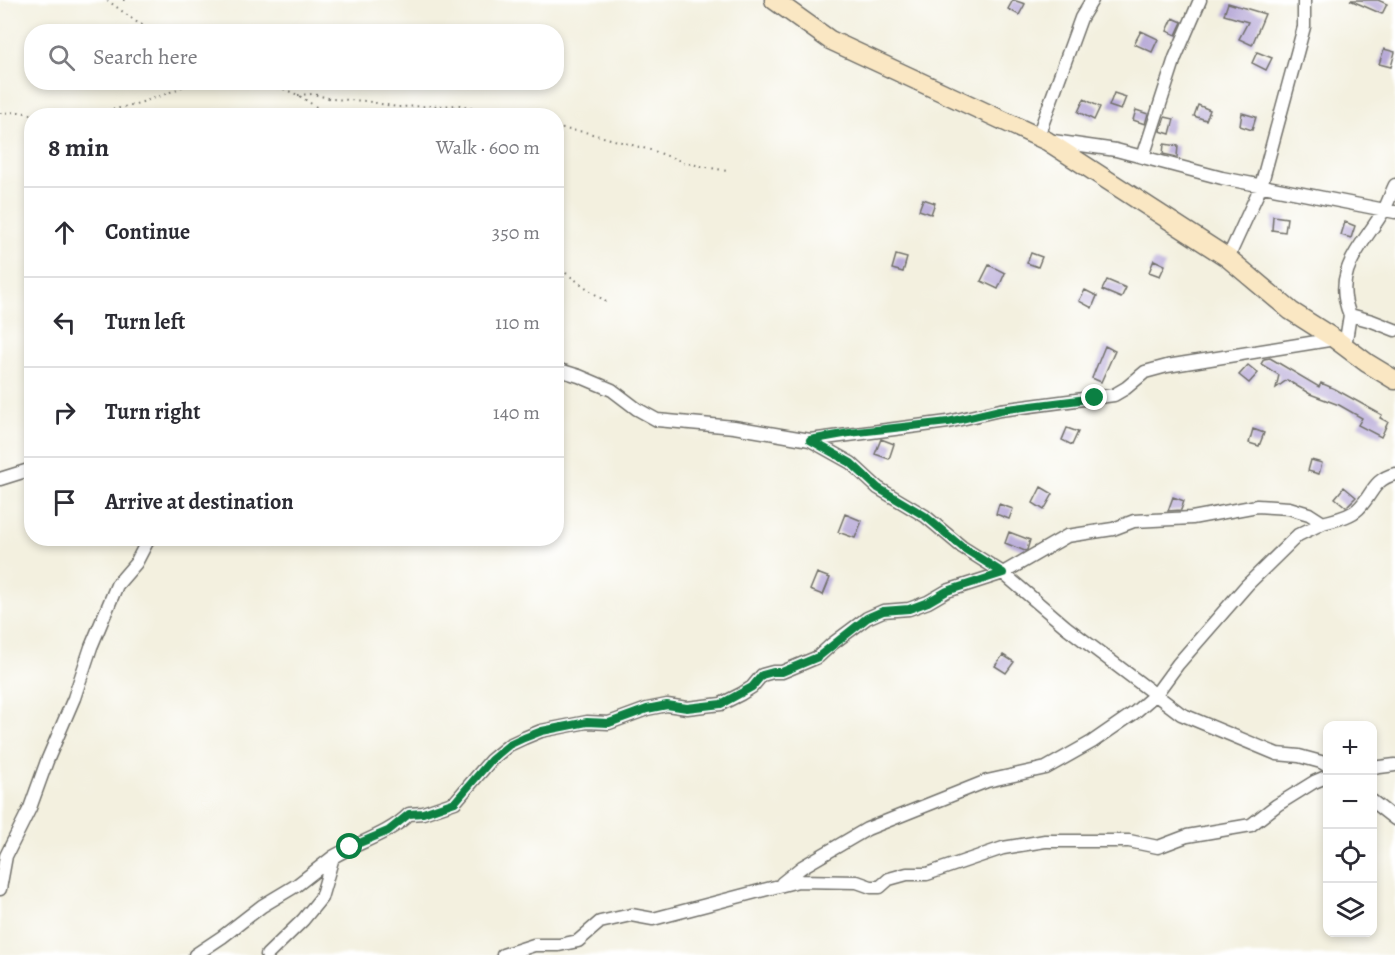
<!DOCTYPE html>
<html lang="en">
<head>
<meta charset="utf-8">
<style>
  :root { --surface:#fff; --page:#f7f7f7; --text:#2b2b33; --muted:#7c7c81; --line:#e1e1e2 }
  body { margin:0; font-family:Alegreya,serif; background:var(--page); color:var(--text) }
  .controls { position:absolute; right:18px; bottom:18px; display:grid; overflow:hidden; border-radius:12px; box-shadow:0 3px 9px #0003 }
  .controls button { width:54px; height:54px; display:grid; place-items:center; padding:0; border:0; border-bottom:2px solid var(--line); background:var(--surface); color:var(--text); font:30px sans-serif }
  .stop { position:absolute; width:18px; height:18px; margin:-14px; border:4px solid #0b8043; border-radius:50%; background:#fff }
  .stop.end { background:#0b8043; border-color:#fff; box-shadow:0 2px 6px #0008 }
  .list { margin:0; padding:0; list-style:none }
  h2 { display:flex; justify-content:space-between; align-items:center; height:78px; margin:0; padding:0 24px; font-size:26px }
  h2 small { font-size:20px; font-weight:400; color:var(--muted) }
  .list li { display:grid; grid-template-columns:39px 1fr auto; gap:18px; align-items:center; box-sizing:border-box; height:90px; padding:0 24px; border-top:2px solid var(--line) }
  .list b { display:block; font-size:22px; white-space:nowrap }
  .list em { font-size:20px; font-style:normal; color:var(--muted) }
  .icon { flex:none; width:33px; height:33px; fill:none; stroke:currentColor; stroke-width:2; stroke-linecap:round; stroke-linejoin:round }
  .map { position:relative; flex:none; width:1395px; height:955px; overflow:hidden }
  .search { position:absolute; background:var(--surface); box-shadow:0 3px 9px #0003; left:24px; top:24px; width:540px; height:66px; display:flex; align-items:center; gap:15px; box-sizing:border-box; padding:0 21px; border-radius:24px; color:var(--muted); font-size:22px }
  .panel { position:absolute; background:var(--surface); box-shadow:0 3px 9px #0003; left:24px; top:108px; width:540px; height:438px; border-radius:24px }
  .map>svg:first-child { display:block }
</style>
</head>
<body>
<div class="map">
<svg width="1395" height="955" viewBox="0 0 1395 955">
  <rect width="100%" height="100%" fill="#fff"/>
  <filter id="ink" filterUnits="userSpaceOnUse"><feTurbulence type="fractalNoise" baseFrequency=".0167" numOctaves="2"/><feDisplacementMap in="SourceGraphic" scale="12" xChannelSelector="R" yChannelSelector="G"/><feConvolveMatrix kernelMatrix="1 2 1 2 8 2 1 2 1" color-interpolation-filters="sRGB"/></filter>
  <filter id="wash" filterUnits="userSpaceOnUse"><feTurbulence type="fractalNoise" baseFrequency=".008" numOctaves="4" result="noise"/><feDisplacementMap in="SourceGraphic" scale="24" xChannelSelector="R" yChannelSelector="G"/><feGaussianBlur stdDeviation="1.35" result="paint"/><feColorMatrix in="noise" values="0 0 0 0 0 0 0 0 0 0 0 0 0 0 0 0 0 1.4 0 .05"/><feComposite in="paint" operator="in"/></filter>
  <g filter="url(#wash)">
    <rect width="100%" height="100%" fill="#f3f0df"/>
    <g id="blocks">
      <path fill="#b8aad8" d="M 1013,0 L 1025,4 L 1019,15 L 1008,9 Z
        M 1350,0 L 1378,0 L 1387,4 L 1382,14 Z
        M 1228,3 L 1265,14 L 1252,45 L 1239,39 L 1248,22 L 1224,15 Z
        M 1173,18 L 1182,22 L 1176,35 L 1167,31 Z
        M 1141,31 L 1158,39 L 1152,52 L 1134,44 Z
        M 1384,49 L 1395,52 L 1391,67 L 1379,64 Z
        M 1257,52 L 1272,58 L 1266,70 L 1252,63 Z
        M 1114,93 L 1126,97 L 1121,110 L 1109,106 Z
        M 1084,99 L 1100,107 L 1094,120 L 1078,112 Z
        M 1198,105 L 1210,110 L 1206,120 L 1194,116 Z
        M 1136,110 L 1148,114 L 1145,124 L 1133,120 Z
        M 1242,113 L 1256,117 L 1252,130 L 1240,126 Z
        M 1165,117 L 1174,119 L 1170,134 L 1160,131 Z
        M 1164,144 L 1178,146 L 1177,157 L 1163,154 Z
        M 923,199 L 935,203 L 931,214 L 919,210 Z
        M 1273,216 L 1287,218 L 1285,232 L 1272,230 Z
        M 1345,222 L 1355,226 L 1351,238 L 1341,235 Z
        M 1031,253 L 1042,257 L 1038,267 L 1027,263 Z
        M 896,255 L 907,258 L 903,272 L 892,269 Z
        M 1154,260 L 1165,265 L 1160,276 L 1149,272 Z
        M 989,265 L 1005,273 L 998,289 L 981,281 Z
        M 1107,280 L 1126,288 L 1121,298 L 1102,290 Z
        M 1085,290 L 1097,296 L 1092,308 L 1079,301 Z
        M 1105,346 L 1115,351 L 1101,382 L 1092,378 Z
        M 1270,358 L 1319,387 L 1321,383 L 1335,389 L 1382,415 L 1380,418 L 1388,422 L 1381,437 L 1358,425 L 1362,418 L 1339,405 L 1310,394 L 1287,380 L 1276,388 L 1279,375 L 1261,364 L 1264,359 Z
        M 1248,365 L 1258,373 L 1249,383 L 1239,375 Z
        M 1067,428 L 1078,432 L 1072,445 L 1062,440 Z
        M 1253,429 L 1264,433 L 1259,446 L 1249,443 Z
        M 881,439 L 894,444 L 889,459 L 875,454 Z
        M 1311,460 L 1322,463 L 1319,474 L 1308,471 Z
        M 1041,487 L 1053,494 L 1044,510 L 1033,503 Z
        M 1344,487 L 1356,497 L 1346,507 L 1335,498 Z
        M 1173,497 L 1184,501 L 1181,510 L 1168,511 Z
        M 999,504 L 1013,509 L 1009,519 L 996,514 Z
        M 845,514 L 862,521 L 855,538 L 838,532 Z
        M 1009,532 L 1030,540 L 1027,550 L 1025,551 L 1005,543 Z
        M 817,573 L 830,578 L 823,595 L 810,590 Z
        M 1003,655 L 1014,662 L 1006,673 L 995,666 Z"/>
    </g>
  </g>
  <g filter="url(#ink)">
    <use href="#blocks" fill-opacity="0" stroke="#71706a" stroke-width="1.5"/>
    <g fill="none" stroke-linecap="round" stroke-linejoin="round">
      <g stroke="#71706a" stroke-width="15">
        <path id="street" d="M 1038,136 L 1081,18 L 1092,0
          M 1053,141 L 1116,150 L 1222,178 L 1395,212
          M 1143,157 L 1175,58 L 1200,0
          M 1228,258 L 1261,186 L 1304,27 L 1304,0
          M 1350,315 C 1331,271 1363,246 1384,210 C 1388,203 1391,193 1395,185
          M 1345,346 L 1350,315 L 1372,321 L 1395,330
          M 556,369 L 579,376 L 612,390 L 637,409 L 657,420 L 734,427 L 810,440 L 948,422 L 1000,410 L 1114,395 L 1126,388 L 1145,372 L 1167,366 L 1335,339
          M 810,440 L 851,463 L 878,488 L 925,516 L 962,547 L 1003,573 L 1066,627 L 1181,714 L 1277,754 L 1299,756 L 1321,762 L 1328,766
          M 0,479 L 32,469
          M 1372,768 L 1395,765
          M 1372,801 L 1395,819
          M 782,883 L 802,867 L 867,829 L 987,781 L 1046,768 L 1092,742 L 1134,713 L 1156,694 L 1178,664 L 1247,585 L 1298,535 L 1323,523
          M 0,889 L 6,856 L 30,808 L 47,761 L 74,698 L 91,647 L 117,585 L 136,563 L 149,538
          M 195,955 L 222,937 L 262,906 L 297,885 L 333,857
          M 267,955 L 303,920 L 321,898 L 333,857 C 358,842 388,835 409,814 L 423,813 L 455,802 L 491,760 L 509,745 L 524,738 L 541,731 L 587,722 L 609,723 L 647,709 L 667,705 L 687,708 L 721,704 L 741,694 L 752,687 L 762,675 L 773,672 L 782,672 L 818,657 L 832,644 L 867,618 L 883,611 L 909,609 L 928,602 L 947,591 L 1003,573 L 1067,536 L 1113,529 L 1134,521 L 1192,518 L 1257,506 L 1289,508 L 1309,514 L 1323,523 C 1333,520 1350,517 1358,509 C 1373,495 1372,480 1395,474
          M 503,955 L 534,945 L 559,945 L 578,941 L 600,922 L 631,915 L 653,919 L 798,881 L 857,882 L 871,887 L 880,887 L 889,879 L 907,874 L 927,874 L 1003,848 L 1045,841 L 1129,841 L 1158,847 L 1187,836 L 1251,825 L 1277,805 L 1314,782 L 1328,776"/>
      </g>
      <g stroke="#71706a" stroke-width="21">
        <path id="secondary" d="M 774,0 L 830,40 L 1047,141 L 1228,258 L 1291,311 L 1335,339 L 1367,363 L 1395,380"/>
      </g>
      <path stroke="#71706a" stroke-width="2" stroke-dasharray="1.5 4.5" stroke-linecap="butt" d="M 107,0 L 138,23 L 160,32
        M 123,0 L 127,0
        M 267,82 L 298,95 L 330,116
        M 298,95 L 313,94 L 332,99 L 366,101 L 397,107 L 460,105 L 475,108 L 492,116
        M 0,113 L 19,112 L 42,116
        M 59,116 C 105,114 151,103 192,82
        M 556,128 L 585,132 L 654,151 L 686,163 L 727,171
        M 556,266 L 609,304"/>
      <use href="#street" stroke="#fff" stroke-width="12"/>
      <use href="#secondary" stroke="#fae7c3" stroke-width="18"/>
    </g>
  </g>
  <g fill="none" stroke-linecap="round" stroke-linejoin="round" filter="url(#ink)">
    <path stroke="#0b8043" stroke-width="8" d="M 350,847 L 388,831 L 409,814 L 423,813 L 455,802 L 491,760 L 509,745 L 524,738 L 542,731 L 587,722 L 609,723 L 647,709 L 667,705 L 687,708 L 721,704 L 752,687 L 762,675 L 773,672 L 782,672 L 818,657 L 867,618 L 883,611 L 909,609 L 928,602 L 947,591 L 1003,573 L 962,547 L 925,516 L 878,488 L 851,463 L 810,440 L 849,433 L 948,422 L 1000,410 L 1095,398"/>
  </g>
</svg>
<div class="controls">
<button>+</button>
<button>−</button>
<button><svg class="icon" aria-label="locate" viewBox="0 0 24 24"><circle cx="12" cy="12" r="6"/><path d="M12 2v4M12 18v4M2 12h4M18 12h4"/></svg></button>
<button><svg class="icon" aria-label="layers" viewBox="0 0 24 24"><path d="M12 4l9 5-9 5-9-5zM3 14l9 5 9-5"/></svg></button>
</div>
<div class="stop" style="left:350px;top:847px"></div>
<div class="stop end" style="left:1095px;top:398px"></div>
<div class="search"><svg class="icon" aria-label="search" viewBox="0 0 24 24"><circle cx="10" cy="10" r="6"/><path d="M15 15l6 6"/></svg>Search here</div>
<section class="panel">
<h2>8 min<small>Walk · 600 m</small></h2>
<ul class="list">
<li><svg class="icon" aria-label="ahead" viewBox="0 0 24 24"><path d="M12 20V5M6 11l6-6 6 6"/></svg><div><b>Continue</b></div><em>350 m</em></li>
<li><svg class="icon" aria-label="left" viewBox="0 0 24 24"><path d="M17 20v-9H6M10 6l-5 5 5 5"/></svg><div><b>Turn left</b></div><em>110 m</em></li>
<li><svg class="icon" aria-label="right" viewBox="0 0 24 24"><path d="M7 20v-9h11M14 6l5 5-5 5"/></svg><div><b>Turn right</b></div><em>140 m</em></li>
<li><svg class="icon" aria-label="arrive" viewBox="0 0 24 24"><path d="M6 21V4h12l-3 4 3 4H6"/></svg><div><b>Arrive at destination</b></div></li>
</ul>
</section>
</div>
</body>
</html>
